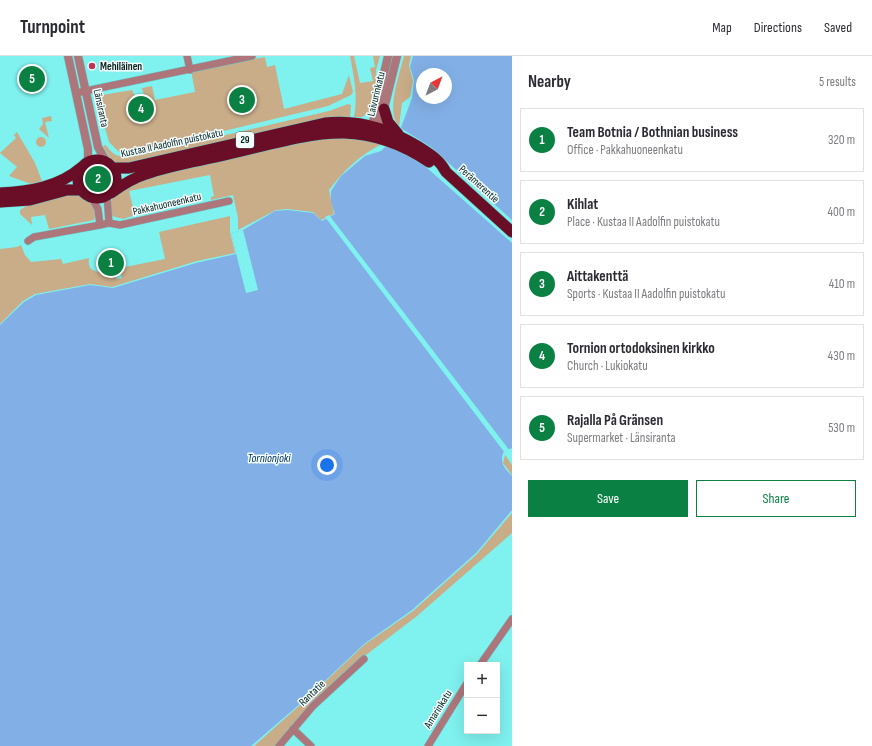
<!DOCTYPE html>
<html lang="en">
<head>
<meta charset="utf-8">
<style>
  :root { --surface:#fff; --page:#f7f7f7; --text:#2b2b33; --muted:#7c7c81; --line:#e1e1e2; --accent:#0b8043 }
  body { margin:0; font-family:"Sofia Sans Condensed",sans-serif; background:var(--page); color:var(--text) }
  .controls { position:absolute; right:12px; bottom:12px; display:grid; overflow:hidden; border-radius:0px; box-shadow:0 4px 16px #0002 }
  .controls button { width:36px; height:36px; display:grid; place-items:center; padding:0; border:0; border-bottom:1px solid var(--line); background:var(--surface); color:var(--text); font:20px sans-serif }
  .compass { position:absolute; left:416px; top:12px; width:36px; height:36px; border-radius:50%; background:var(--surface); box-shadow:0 4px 16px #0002; rotate:41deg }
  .you { position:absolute; left:327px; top:409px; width:14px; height:14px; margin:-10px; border:3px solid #fff; border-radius:50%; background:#1a73e8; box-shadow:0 0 0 6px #1a73e833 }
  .badge { display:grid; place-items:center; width:26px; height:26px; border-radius:50%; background:var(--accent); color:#fff; font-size:13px; font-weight:700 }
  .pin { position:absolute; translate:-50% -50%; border:2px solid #fff; box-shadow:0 1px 4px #0006 }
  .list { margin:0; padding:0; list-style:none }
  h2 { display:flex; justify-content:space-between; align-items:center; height:52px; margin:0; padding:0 16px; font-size:17px }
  h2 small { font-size:13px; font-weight:400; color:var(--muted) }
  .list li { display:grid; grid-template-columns:26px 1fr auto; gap:12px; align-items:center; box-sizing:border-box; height:64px; margin:0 8px 8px; padding:0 8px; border:1px solid var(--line); border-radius:0px }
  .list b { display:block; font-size:15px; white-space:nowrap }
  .list p { margin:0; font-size:13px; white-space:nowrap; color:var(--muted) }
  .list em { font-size:13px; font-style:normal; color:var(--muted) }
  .actions { display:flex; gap:8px; padding:12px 16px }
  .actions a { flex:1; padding:9px 0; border:1px solid var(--accent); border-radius:0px; text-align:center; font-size:14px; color:var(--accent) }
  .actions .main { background:var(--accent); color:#fff }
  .map { position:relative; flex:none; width:512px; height:690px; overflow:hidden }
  header { display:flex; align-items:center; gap:24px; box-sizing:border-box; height:56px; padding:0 20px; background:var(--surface); border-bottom:1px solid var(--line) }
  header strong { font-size:19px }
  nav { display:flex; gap:22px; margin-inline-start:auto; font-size:14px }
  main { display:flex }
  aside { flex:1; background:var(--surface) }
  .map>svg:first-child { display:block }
</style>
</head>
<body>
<header>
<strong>Turnpoint</strong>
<nav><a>Map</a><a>Directions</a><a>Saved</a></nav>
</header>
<main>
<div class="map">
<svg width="512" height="690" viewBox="0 0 512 690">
  <rect width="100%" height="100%" fill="#7ff1ee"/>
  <path fill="#c9ac88" d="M 350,0 L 354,0 L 360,27 L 373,25 L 370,12 L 375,11 L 373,0 L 380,0 L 376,14 L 376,32 L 370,56 L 362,61 L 354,61 C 358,40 354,21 350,0 Z
    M 404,0 L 411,0 L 409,10 L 413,25 L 410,41 L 402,47 L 399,70 C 385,57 400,17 404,0 Z
    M 265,1 L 267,11 L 275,9 L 284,53 L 342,38 L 349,19 L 353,36 L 351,39 L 328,50 L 136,96 L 119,96 L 109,86 L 96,40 L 132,34 L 137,45 L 140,60 L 144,59 L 141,44 L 145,43 L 142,32 L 152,30 L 155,44 L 195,36 L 191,14 Z
    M 348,48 L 351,49 L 350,61 L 121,108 L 111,104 L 103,90 L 106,89 C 113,100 119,101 131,101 L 329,55 Z
    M 51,60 L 52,65 L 45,66 L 49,82 L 39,73 L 43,68 L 42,62 Z
    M 17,76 L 35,107 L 42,125 L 31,128 L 9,120 L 17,111 L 0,97 L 16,82 L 14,79 Z
    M 348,81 L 382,88 C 360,99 344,114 329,134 L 334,158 L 321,164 L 313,156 L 287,153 L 276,154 L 238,174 L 238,162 L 233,139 L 211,144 L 211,141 L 214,140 L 210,119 L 129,135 L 135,159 L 123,163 L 112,160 L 110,148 L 113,141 L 136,125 L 267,94 L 317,84 Z
    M36 86a5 5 0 1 1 10 0a5 5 0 1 1-10 0Z
    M 77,137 L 90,146 L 96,156 L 94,164 L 49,173 L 45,159 L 31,161 L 32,169 L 20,158 L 20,154 L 29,148 Z
    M 230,160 L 230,176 L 235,197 L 197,205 L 112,231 L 90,228 L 35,238 L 23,245 L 0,268 L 0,193 L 17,191 L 21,189 L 25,199 L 31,206 L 61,203 L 63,208 L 89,202 C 86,220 103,215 115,216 L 117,223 L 122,222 L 120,212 L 165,203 L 159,176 Z
    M 505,399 L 512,409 L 512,419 L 503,407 Z
    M 512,457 L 512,477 L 417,560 L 362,602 L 277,690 L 254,690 L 309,641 L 364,589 L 413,555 L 477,498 Z"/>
  <path fill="#82b0e6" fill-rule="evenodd" d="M 413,0 L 512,0 L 512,392 L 504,395 C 499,406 504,412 512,420 L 512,454 L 477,496 L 412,554 L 364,588 L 309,640 L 251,690 L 0,690 L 0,269 L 24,246 L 36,239 L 90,229 L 113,232 L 196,207 L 236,198 L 231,177 L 243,174 L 275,155 L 287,154 L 313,157 L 322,165 L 335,158 L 331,146 L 331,135 L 341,120 L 365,100 L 381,95 L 399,77 L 412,42 L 414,24 L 410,11 ZM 422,18 L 446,18 L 446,42 L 422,42 Z"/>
  <path fill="#7ff1ee" d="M 399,71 L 431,91 L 512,164 L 512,187 L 418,104 Z
    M 329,159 L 510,395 L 505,397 L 325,161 Z
    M 243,174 L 258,234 L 246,237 L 231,177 Z"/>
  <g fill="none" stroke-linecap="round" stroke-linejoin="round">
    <g stroke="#69cbc9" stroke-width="8">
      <path id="minor" d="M 187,0 L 190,14
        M 76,37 L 252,0
        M 107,140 L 109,167
        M 92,142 L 98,153 L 100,169
        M 28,185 L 34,181 L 100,169 L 109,167 L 120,169 L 229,145
        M 480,609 L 512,563
        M 293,673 L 311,690
        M 279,690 L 313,650 L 364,603
        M 428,690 L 467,627"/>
    </g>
    <g stroke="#69cbc9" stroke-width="9">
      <path id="tertiary" d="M 68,0 L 88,93 L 88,106
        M 78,0 L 98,91 L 107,107
        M 371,75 L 388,0
        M 378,77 L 397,0"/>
    </g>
    <g stroke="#69cbc9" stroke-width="12">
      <path id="trunk" d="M 384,53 L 388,66 L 398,78
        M78 123a19 19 0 1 1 38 0a19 19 0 1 1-38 0Z
        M 112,112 L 129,112 L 325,67 C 359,63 390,73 419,91 C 430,98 440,104 446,116 L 512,176
        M 0,137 C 29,136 59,131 82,111
        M 111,137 C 122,129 133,122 146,118 C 171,109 199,105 225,99 C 261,91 308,76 344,77 C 375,78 404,89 429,106
        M 0,146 L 30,144 L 67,134 L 81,134"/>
    </g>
    <use href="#minor" stroke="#ad767b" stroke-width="7"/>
    <use href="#tertiary" stroke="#ad767b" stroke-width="8"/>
    <use href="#trunk" stroke="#6a0d26" stroke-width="11"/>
  </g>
  <circle fill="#c13151" stroke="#f4fefe" stroke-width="1.5" cx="92" cy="10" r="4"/>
  <g text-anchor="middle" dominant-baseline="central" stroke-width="3" stroke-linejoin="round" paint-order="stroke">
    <rect fill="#f4fefe" stroke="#4d6261" stroke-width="1" x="236" y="76" width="18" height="16" rx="3"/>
    <g font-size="10" font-weight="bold" fill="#051f1e">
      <text x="245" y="84">29</text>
    </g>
    <g font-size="11" font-weight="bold" fill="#051f1e" stroke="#f4fefe" text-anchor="start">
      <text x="100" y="10">Mehiläinen</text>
    </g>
    <g font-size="11" fill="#051f1e" stroke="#f4fefe">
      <text transform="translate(376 38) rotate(-76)">Laivurinkatu</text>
      <text transform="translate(101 52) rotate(78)">Länsiranta</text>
      <text transform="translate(172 87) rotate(-12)">Kustaa II Aadolfin puistokatu</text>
      <text transform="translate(479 128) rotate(42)">Perämerentie</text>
      <text transform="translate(167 148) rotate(-13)">Pakkahuoneenkatu</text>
      <text transform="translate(312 637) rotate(-44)">Rantatie</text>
      <text transform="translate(438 653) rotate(-58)">Amarinkatu</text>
    </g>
    <g font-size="12" font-style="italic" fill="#003060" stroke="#f4fefe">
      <text x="269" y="402">Tornionjoki</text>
    </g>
  </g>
</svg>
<div class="controls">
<button>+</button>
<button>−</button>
</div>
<svg class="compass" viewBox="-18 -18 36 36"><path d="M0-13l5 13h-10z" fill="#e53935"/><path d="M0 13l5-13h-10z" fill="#7c7c81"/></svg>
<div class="you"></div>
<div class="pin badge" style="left:111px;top:207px">1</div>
<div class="pin badge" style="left:98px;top:123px">2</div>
<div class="pin badge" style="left:242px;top:44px">3</div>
<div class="pin badge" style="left:141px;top:53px">4</div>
<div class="pin badge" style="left:32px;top:23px">5</div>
</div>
<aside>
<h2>Nearby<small>5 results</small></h2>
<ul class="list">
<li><span class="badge">1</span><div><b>Team Botnia / Bothnian business</b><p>Office · Pakkahuoneenkatu</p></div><em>320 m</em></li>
<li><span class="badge">2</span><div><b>Kihlat</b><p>Place · Kustaa II Aadolfin puistokatu</p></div><em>400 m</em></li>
<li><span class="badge">3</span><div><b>Aittakenttä</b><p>Sports · Kustaa II Aadolfin puistokatu</p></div><em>410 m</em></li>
<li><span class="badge">4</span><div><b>Tornion ortodoksinen kirkko</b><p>Church · Lukiokatu</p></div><em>430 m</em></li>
<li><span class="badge">5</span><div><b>Rajalla På Gränsen</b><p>Supermarket · Länsiranta</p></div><em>530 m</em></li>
</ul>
<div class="actions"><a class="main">Save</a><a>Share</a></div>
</aside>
</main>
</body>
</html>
